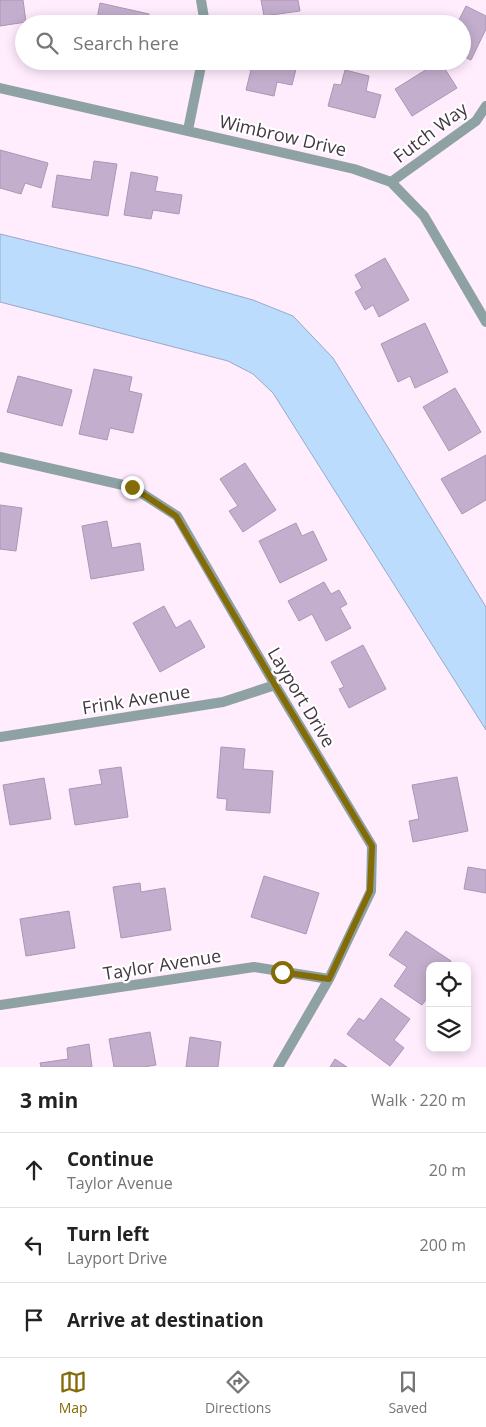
<!DOCTYPE html>
<html lang="en">
<head>
<meta charset="utf-8">
<style>
  :root { --surface:#fff; --page:#f2f2f2; --text:#222; --muted:#767676; --line:#e0e0e0; --accent:#836b06 }
  body { margin:0; font-family:"Open Sans",sans-serif; background:var(--page); color:var(--text) }
  .controls { position:absolute; right:15px; bottom:15px; display:grid; overflow:hidden; border-radius:10px; box-shadow:0 2px 12px #0003 }
  .controls button { width:45px; height:45px; display:grid; place-items:center; padding:0; border:0; border-bottom:1px solid var(--line); background:var(--surface); color:var(--text); font:25px sans-serif }
  .stop { position:absolute; width:15px; height:15px; margin:-11px; border:4px solid #836b06; border-radius:50%; background:#fff }
  .stop.end { background:#836b06; border-color:#fff; box-shadow:0 1px 5px #0008 }
  .list { margin:0; padding:0; list-style:none }
  h2 { display:flex; justify-content:space-between; align-items:center; height:65px; margin:0; padding:0 20px; font-size:21px }
  h2 small { font-size:16px; font-weight:400; color:var(--muted) }
  .list li { display:grid; grid-template-columns:32px 1fr auto; gap:15px; align-items:center; box-sizing:border-box; height:75px; padding:0 20px; border-top:1px solid var(--line) }
  .list b { display:block; font-size:19px; white-space:nowrap }
  .list p { margin:0; font-size:16px; white-space:nowrap; color:var(--muted) }
  .list em { font-size:16px; font-style:normal; color:var(--muted) }
  .icon { flex:none; width:28px; height:28px; fill:none; stroke:currentColor; stroke-width:2; stroke-linecap:round; stroke-linejoin:round }
  .map { position:relative; flex:none; width:486px; height:1067px; overflow:hidden }
  .search { position:absolute; background:var(--surface); box-shadow:0 2px 12px #0003; left:15px; right:15px; top:15px; height:55px; display:flex; align-items:center; gap:12px; box-sizing:border-box; padding:0 18px; border-radius:28px; color:var(--muted); font-size:19px }
  .sheet { height:290px; background:var(--surface) }
  nav { display:flex; justify-content:space-around; align-items:center; box-sizing:border-box; height:70px; border-top:1px solid var(--line); background:var(--surface); font-size:14px; color:var(--muted) }
  nav a { display:grid; justify-items:center; gap:2px }
  nav .on { color:var(--accent) }
  .map>svg:first-child { display:block }
</style>
</head>
<body>
<div class="map">
<svg width="486" height="1067" viewBox="0 0 486 1067">
  <rect width="100%" height="100%" fill="#ffecfd"/>
  <path fill="#bbdcfd" stroke="#97aac5" d="M 0,234 L 139,268 L 253,300 L 293,316 L 333,358 L 486,607 L 486,730 L 273,393 L 253,374 L 228,361 L 0,302 Z"/>
  <path fill="#c4aece" stroke="#ab96b4" d="M 0,0 L 23,0 L 26,22 L 0,26 Z
    M 261,0 L 298,0 L 300,11 L 264,16 Z
    M 100,3 L 149,14 L 147,24 L 96,24 Z
    M 466,6 L 486,16 L 486,29 L 471,60 L 462,56 L 462,24 L 457,24 Z
    M 243,61 L 298,61 L 292,85 L 277,82 L 274,96 L 246,90 L 251,70 L 242,68 Z
    M 440,61 L 457,88 L 412,116 L 395,89 Z
    M 345,70 L 369,76 L 366,91 L 381,95 L 375,118 L 328,106 L 334,84 L 341,85 Z
    M 0,150 L 48,163 L 41,188 L 25,183 L 21,194 L 0,188 Z
    M 94,161 L 117,164 L 108,216 L 52,207 L 57,175 L 91,180 Z
    M 131,172 L 158,177 L 155,191 L 182,195 L 179,214 L 153,210 L 151,219 L 124,215 Z
    M 385,258 L 409,300 L 379,317 L 373,305 L 365,310 L 355,292 L 362,288 L 355,275 Z
    M 425,323 L 448,372 L 415,388 L 410,376 L 398,382 L 381,344 Z
    M 94,369 L 132,377 L 129,391 L 142,394 L 133,433 L 110,428 L 107,440 L 79,434 Z
    M 18,376 L 72,390 L 62,426 L 7,412 Z
    M 455,388 L 481,432 L 449,451 L 423,407 Z
    M 486,455 L 486,500 L 462,514 L 441,479 Z
    M 245,463 L 276,510 L 243,532 L 229,511 L 238,506 L 220,479 Z
    M 0,505 L 22,508 L 16,551 L 0,549 Z
    M 107,521 L 112,548 L 140,543 L 144,570 L 91,579 L 82,526 Z
    M 296,523 L 302,536 L 313,531 L 327,560 L 280,583 L 259,541 Z
    M 324,582 L 331,594 L 339,590 L 347,604 L 340,608 L 351,628 L 326,641 L 312,614 L 299,621 L 288,601 Z
    M 164,606 L 176,628 L 190,620 L 205,647 L 160,672 L 133,623 Z
    M 363,645 L 386,689 L 349,708 L 339,689 L 344,687 L 331,662 Z
    M 221,747 L 245,749 L 243,769 L 273,771 L 270,813 L 226,810 L 227,799 L 217,798 Z
    M 121,767 L 128,817 L 75,825 L 69,789 L 102,784 L 99,770 Z
    M 457,777 L 468,831 L 413,842 L 409,821 L 419,819 L 412,785 Z
    M 44,778 L 51,819 L 10,825 L 3,785 Z
    M 468,867 L 486,870 L 486,893 L 464,889 Z
    M 264,876 L 319,893 L 306,934 L 251,917 Z
    M 140,883 L 141,892 L 165,888 L 171,930 L 121,938 L 113,887 Z
    M 69,911 L 75,948 L 26,956 L 20,919 Z
    M 406,931 L 451,961 L 449,966 L 430,966 L 430,994 L 422,1005 L 394,986 L 407,967 L 389,955 Z
    M 381,998 L 410,1019 L 394,1040 L 404,1048 L 390,1066 L 347,1034 L 359,1018 L 364,1021 Z
    M 150,1032 L 156,1065 L 144,1067 L 114,1067 L 109,1039 Z
    M 190,1037 L 221,1042 L 218,1067 L 186,1067 Z
    M 89,1044 L 92,1067 L 41,1067 L 40,1063 L 68,1059 L 67,1048 Z
    M 335,1059 L 347,1067 L 330,1067 Z"/>
  <g fill="none" stroke-linecap="round" stroke-linejoin="round">
    <path stroke="#8ea1a3" stroke-width="10" d="M 201,0 L 205,24
      M 0,88 L 354,169 L 391,182 L 424,216 L 486,322
      M 188,130 L 202,61
      M 391,182 L 476,121 L 486,106
      M 0,457 L 132,487 L 177,516 L 275,685 L 372,846 L 371,891 L 329,979 L 278,1067
      M 0,737 L 223,702 L 275,685
      M 0,1005 L 254,967 L 329,979"/>
  </g>
  <g fill="none" stroke-linecap="round" stroke-linejoin="round">
    <path stroke="#836b06" stroke-width="6" d="M 132,487 L 176,516 L 275,685 L 372,846 L 370,891 L 329,979 L 282,972"/>
  </g>
  <g text-anchor="middle" dominant-baseline="central" stroke-width="4.5" stroke-linejoin="round" paint-order="stroke">
    <g font-size="18" fill="#433742" stroke="#fff">
      <text transform="translate(430 132) rotate(-37)">Futch Way</text>
      <text transform="translate(283 135) rotate(13)">Wimbrow Drive</text>
      <text transform="translate(302 697) rotate(59)">Layport Drive</text>
      <text transform="translate(136 699) rotate(-9)">Frink Avenue</text>
      <text transform="translate(162 964) rotate(-9)">Taylor Avenue</text>
    </g>
  </g>
</svg>
<div class="controls">
<button><svg class="icon" aria-label="locate" viewBox="0 0 24 24"><circle cx="12" cy="12" r="6"/><path d="M12 2v4M12 18v4M2 12h4M18 12h4"/></svg></button>
<button><svg class="icon" aria-label="layers" viewBox="0 0 24 24"><path d="M12 4l9 5-9 5-9-5zM3 14l9 5 9-5"/></svg></button>
</div>
<div class="stop" style="left:282px;top:972px"></div>
<div class="stop end" style="left:132px;top:487px"></div>
<div class="search"><svg class="icon" aria-label="search" viewBox="0 0 24 24"><circle cx="10" cy="10" r="6"/><path d="M15 15l6 6"/></svg>Search here</div>
</div>
<section class="sheet">
<h2>3 min<small>Walk · 220 m</small></h2>
<ul class="list">
<li><svg class="icon" aria-label="ahead" viewBox="0 0 24 24"><path d="M12 20V5M6 11l6-6 6 6"/></svg><div><b>Continue</b><p>Taylor Avenue</p></div><em>20 m</em></li>
<li><svg class="icon" aria-label="left" viewBox="0 0 24 24"><path d="M17 20v-9H6M10 6l-5 5 5 5"/></svg><div><b>Turn left</b><p>Layport Drive</p></div><em>200 m</em></li>
<li><svg class="icon" aria-label="arrive" viewBox="0 0 24 24"><path d="M6 21V4h12l-3 4 3 4H6"/></svg><div><b>Arrive at destination</b></div></li>
</ul>
</section>
<nav>
<a class="on"><svg class="icon" aria-label="map" viewBox="0 0 24 24"><path d="M3 6l6-2 6 2 6-2v14l-6 2-6-2-6 2zM9 4v14M15 6v14"/></svg>Map</a>
<a><svg class="icon" aria-label="directions" viewBox="0 0 24 24"><path d="M12 3l9 9-9 9-9-9zM9 14v-3h6M13 9l2 2-2 2"/></svg>Directions</a>
<a><svg class="icon" aria-label="saved" viewBox="0 0 24 24"><path d="M7 4h10v16l-5-4-5 4z"/></svg>Saved</a>
</nav>
</body>
</html>
